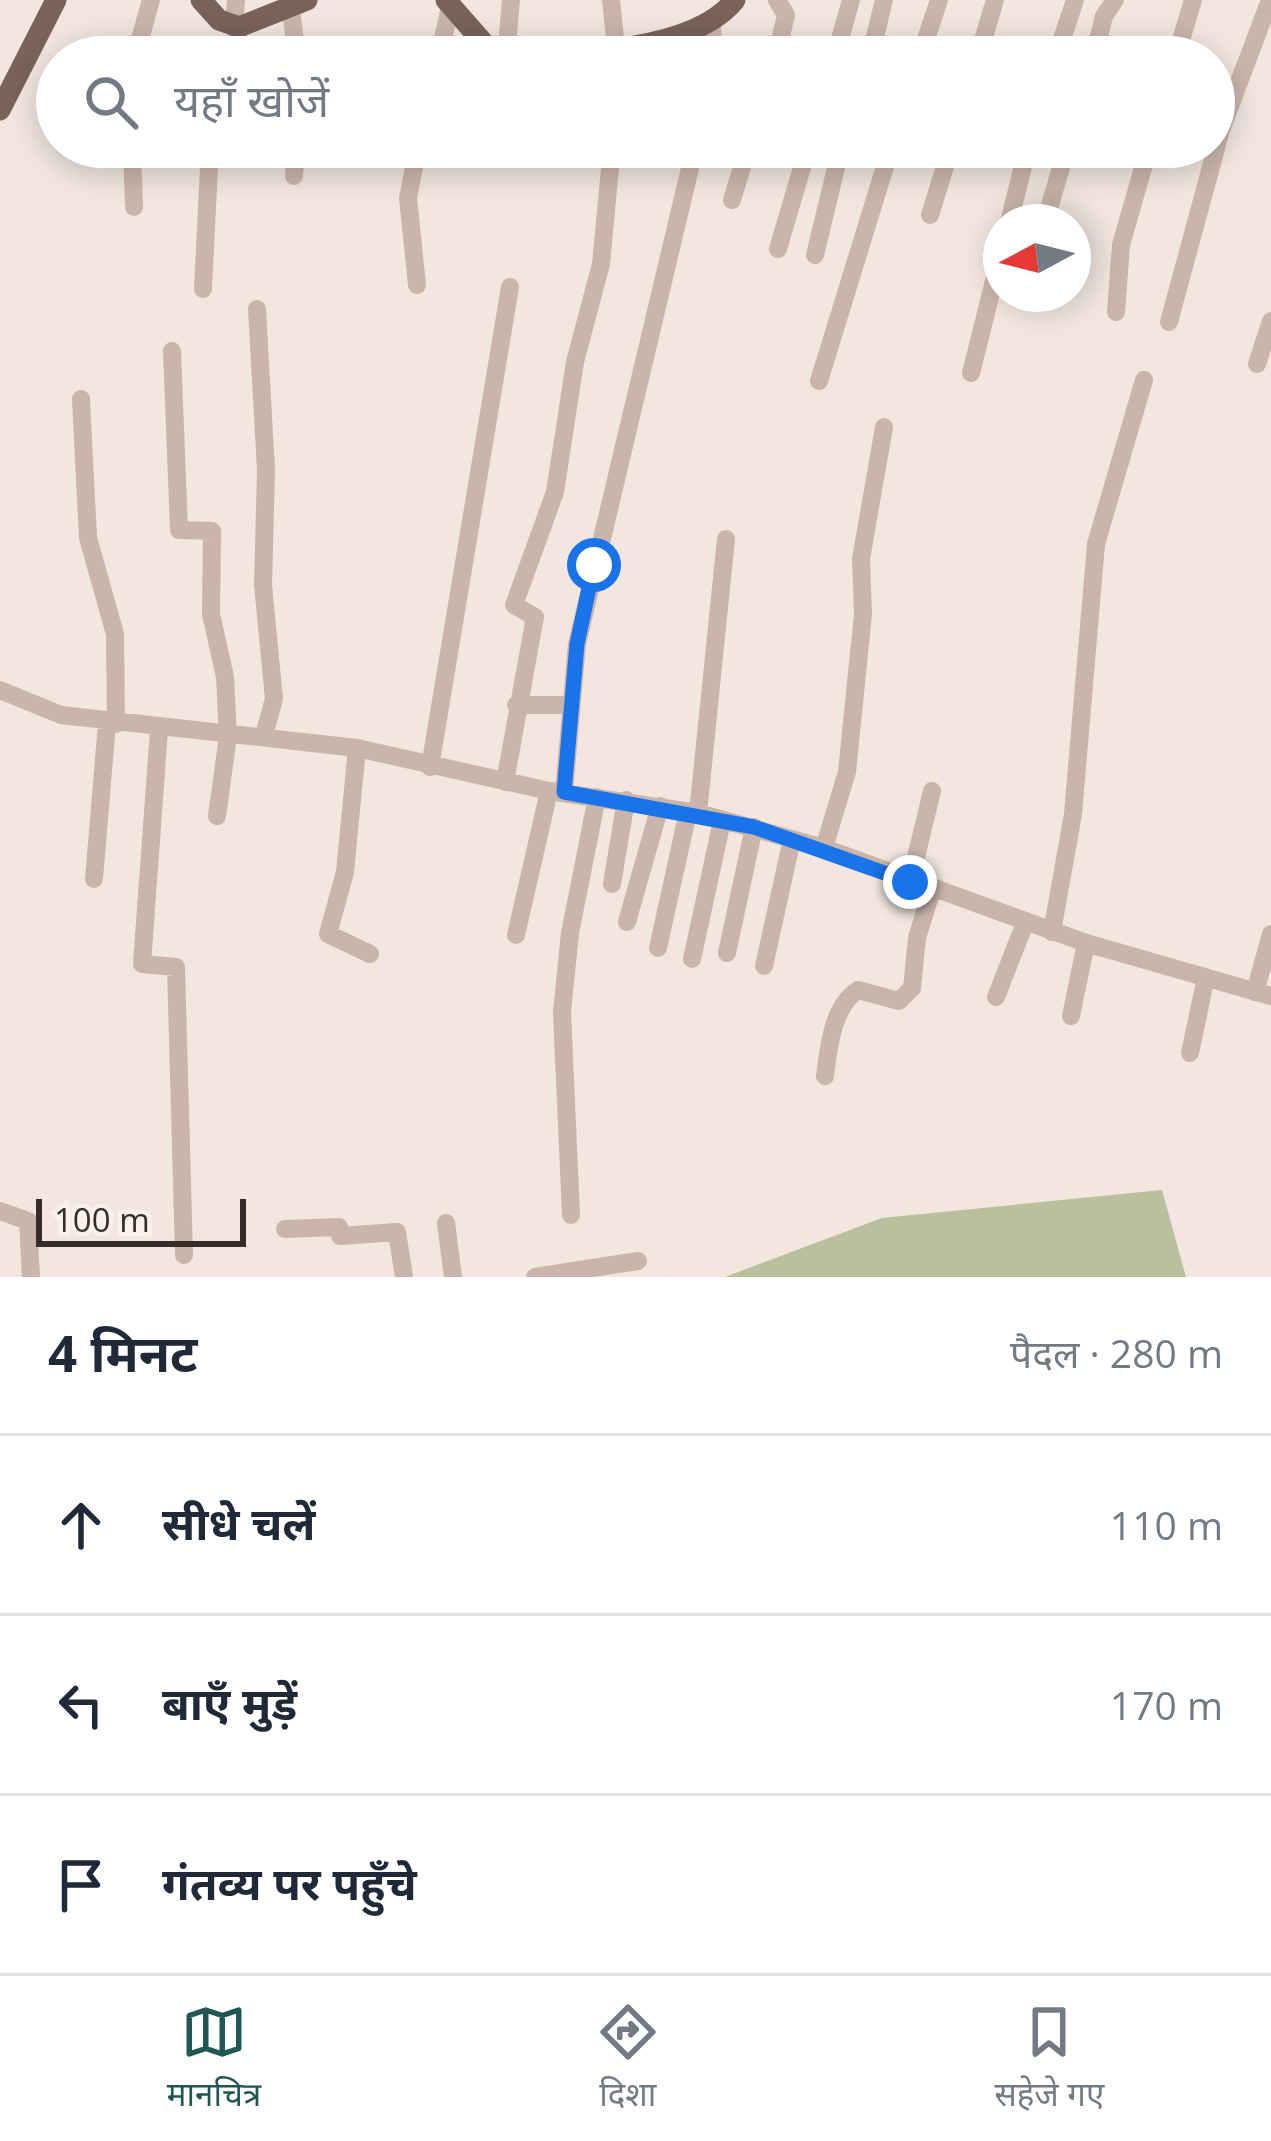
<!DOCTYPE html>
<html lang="hi">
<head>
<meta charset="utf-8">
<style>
  :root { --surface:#fff; --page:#f2f2f3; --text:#1f2937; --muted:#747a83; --line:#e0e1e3; --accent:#205755 }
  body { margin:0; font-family:"Open Sans","Noto Sans Devanagari",sans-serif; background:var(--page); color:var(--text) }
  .compass { position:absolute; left:983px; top:204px; width:108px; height:108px; border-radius:50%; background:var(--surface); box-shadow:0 6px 30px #0003; rotate:263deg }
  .scale { position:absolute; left:36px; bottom:30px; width:210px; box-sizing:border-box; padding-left:12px; border:6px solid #372c29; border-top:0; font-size:33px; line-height:42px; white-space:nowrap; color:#372c29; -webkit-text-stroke:9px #f9f1ea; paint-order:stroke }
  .stop { position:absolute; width:36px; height:36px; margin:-27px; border:9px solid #1a73e8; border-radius:50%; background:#fff }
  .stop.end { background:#1a73e8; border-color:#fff; box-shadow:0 3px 12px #0008 }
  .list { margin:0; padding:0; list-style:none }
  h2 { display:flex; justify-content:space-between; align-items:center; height:156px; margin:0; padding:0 48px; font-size:51px }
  h2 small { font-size:39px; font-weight:400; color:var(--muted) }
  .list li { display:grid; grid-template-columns:78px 1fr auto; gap:36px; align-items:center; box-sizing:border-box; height:180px; padding:0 48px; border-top:3px solid var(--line) }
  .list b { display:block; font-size:45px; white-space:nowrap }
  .list em { font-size:39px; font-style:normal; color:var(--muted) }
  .icon { flex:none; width:66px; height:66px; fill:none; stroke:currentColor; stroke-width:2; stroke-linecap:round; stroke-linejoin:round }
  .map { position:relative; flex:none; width:1271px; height:1277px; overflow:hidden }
  .search { position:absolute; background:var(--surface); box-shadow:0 6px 30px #0003; left:36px; right:36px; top:36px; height:132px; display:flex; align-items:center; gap:30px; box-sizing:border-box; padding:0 42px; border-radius:66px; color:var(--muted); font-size:45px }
  .sheet { height:696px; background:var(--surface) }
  nav { display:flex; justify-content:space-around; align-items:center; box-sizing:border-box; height:168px; border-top:3px solid var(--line); background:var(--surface); font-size:33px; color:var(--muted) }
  nav a { display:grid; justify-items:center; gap:6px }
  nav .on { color:var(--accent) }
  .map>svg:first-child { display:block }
</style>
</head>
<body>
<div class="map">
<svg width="1271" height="1277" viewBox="0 0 1271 1277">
  <rect width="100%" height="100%" fill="#f2e6de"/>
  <path fill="#b8c09e" d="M 1162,1190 L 1186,1277 L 725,1277 L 882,1218 Z"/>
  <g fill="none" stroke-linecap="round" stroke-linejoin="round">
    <path stroke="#cab5aa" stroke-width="18" d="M 611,0 L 616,48
      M 291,10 L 297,57
      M 712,21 L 713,57
      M 234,26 L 236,0
      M 135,57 L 151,0
      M 231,57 L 239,27
      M 439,57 L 450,7
      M 506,57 L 511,0
      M 776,57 L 786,15 L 777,0
      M 835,57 L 851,0
      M 870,57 L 884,0
      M 920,57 L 939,0
      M 978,57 L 995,0
      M 1056,57 L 1075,0
      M 1094,57 L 1104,16 L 1115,0
      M 1176,57 L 1193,0
      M 132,147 L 134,207
      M 294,176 L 296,147
      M 732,200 L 748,147
      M 930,215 L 951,147
      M 1009,222 L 1028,147
      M 1045,222 L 1067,147
      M 778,249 L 808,147
      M 815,255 L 841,147
      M 417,285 L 408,198 L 418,147
      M 203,289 L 210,147
      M 257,309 L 266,470 L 263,585 L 274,699 L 264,735
      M 1116,312 L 1121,245 L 1149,147
      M 1169,322 L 1221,130 L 1270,0
      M 172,351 L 179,530 L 212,531 L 211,614 L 225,677 L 228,736 L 217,816
      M 1257,364 L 1271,321
      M 971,373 L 1001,253
      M 819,381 L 891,147
      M 81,399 L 88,538 L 115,634 L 116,724
      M 0,690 L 61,715 L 357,748 L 549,791 L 698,813 L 824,848 L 1086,943 L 1271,996
      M 516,705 L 571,705
      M 159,730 L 142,964 L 176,967 L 184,1255
      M 357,748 L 345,872 L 328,934 L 370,954
      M 430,767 L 510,287
      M 505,782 L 535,617 L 514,605 L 555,492 L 575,362 L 601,264 L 612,147
      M 564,792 L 577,644 L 695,147
      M 698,813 L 726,539
      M 824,848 L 847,772 L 863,614 L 861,559 L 884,427
      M 94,879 L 107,723
      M 910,882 L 932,791
      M 612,884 L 626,800
      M 627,922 L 660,806
      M 1052,932 L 1073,814 L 1096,544 L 1144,380
      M 516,935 L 549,791
      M 658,948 L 688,812
      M 727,953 L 754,827
      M 692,959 L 722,821
      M 764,966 L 792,839
      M 1255,992 L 1271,934
      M 996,997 L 1025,923
      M 1071,1016 L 1086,943
      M 1190,1053 L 1206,977
      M 825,1076 C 829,1047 832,1007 858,990 L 899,1001 L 912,988 L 917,938 L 932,889
      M 0,1211 L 28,1221 L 31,1277
      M 571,1215 L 562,1012 L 570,933 L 597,797
      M 446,1223 L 453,1277
      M 285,1229 L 339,1227 L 340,1236 L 397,1232 L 404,1277
      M 535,1277 L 638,1261"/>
    <path stroke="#78625b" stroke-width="21" d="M 201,0 L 219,20 L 239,27 L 307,0
      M 446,0 L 496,57
      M 568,57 C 620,48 700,43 735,0
      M 0,110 L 56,0"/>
  </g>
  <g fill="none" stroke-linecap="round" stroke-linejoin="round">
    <path stroke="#1a73e8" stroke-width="15" d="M 594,565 L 577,644 L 564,792 L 754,827 L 910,882"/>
  </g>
</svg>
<svg class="compass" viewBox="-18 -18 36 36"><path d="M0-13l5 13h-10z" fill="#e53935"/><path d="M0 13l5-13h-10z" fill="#747a83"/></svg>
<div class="scale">100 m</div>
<div class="stop" style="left:594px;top:565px"></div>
<div class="stop end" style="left:910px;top:882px"></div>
<div class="search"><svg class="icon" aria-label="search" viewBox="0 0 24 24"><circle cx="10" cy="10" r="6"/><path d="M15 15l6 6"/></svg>यहाँ खोजें</div>
</div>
<section class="sheet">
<h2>4 मिनट<small>पैदल · 280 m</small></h2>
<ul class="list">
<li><svg class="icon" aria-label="ahead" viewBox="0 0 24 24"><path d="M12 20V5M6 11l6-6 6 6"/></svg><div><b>सीधे चलें</b></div><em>110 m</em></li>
<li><svg class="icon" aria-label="left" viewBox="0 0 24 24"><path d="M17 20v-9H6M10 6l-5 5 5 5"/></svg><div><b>बाएँ मुड़ें</b></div><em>170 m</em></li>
<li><svg class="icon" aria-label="arrive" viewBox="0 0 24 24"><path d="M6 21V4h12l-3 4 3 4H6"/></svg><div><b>गंतव्य पर पहुँचे</b></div></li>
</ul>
</section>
<nav>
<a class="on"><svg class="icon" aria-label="map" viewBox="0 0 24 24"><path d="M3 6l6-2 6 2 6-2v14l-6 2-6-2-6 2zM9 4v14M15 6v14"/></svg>मानचित्र</a>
<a><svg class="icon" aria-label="directions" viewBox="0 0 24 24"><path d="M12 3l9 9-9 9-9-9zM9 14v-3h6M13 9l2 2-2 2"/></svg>दिशा</a>
<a><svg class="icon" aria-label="saved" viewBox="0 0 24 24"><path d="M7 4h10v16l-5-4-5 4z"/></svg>सहेजे गए</a>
</nav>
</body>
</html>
